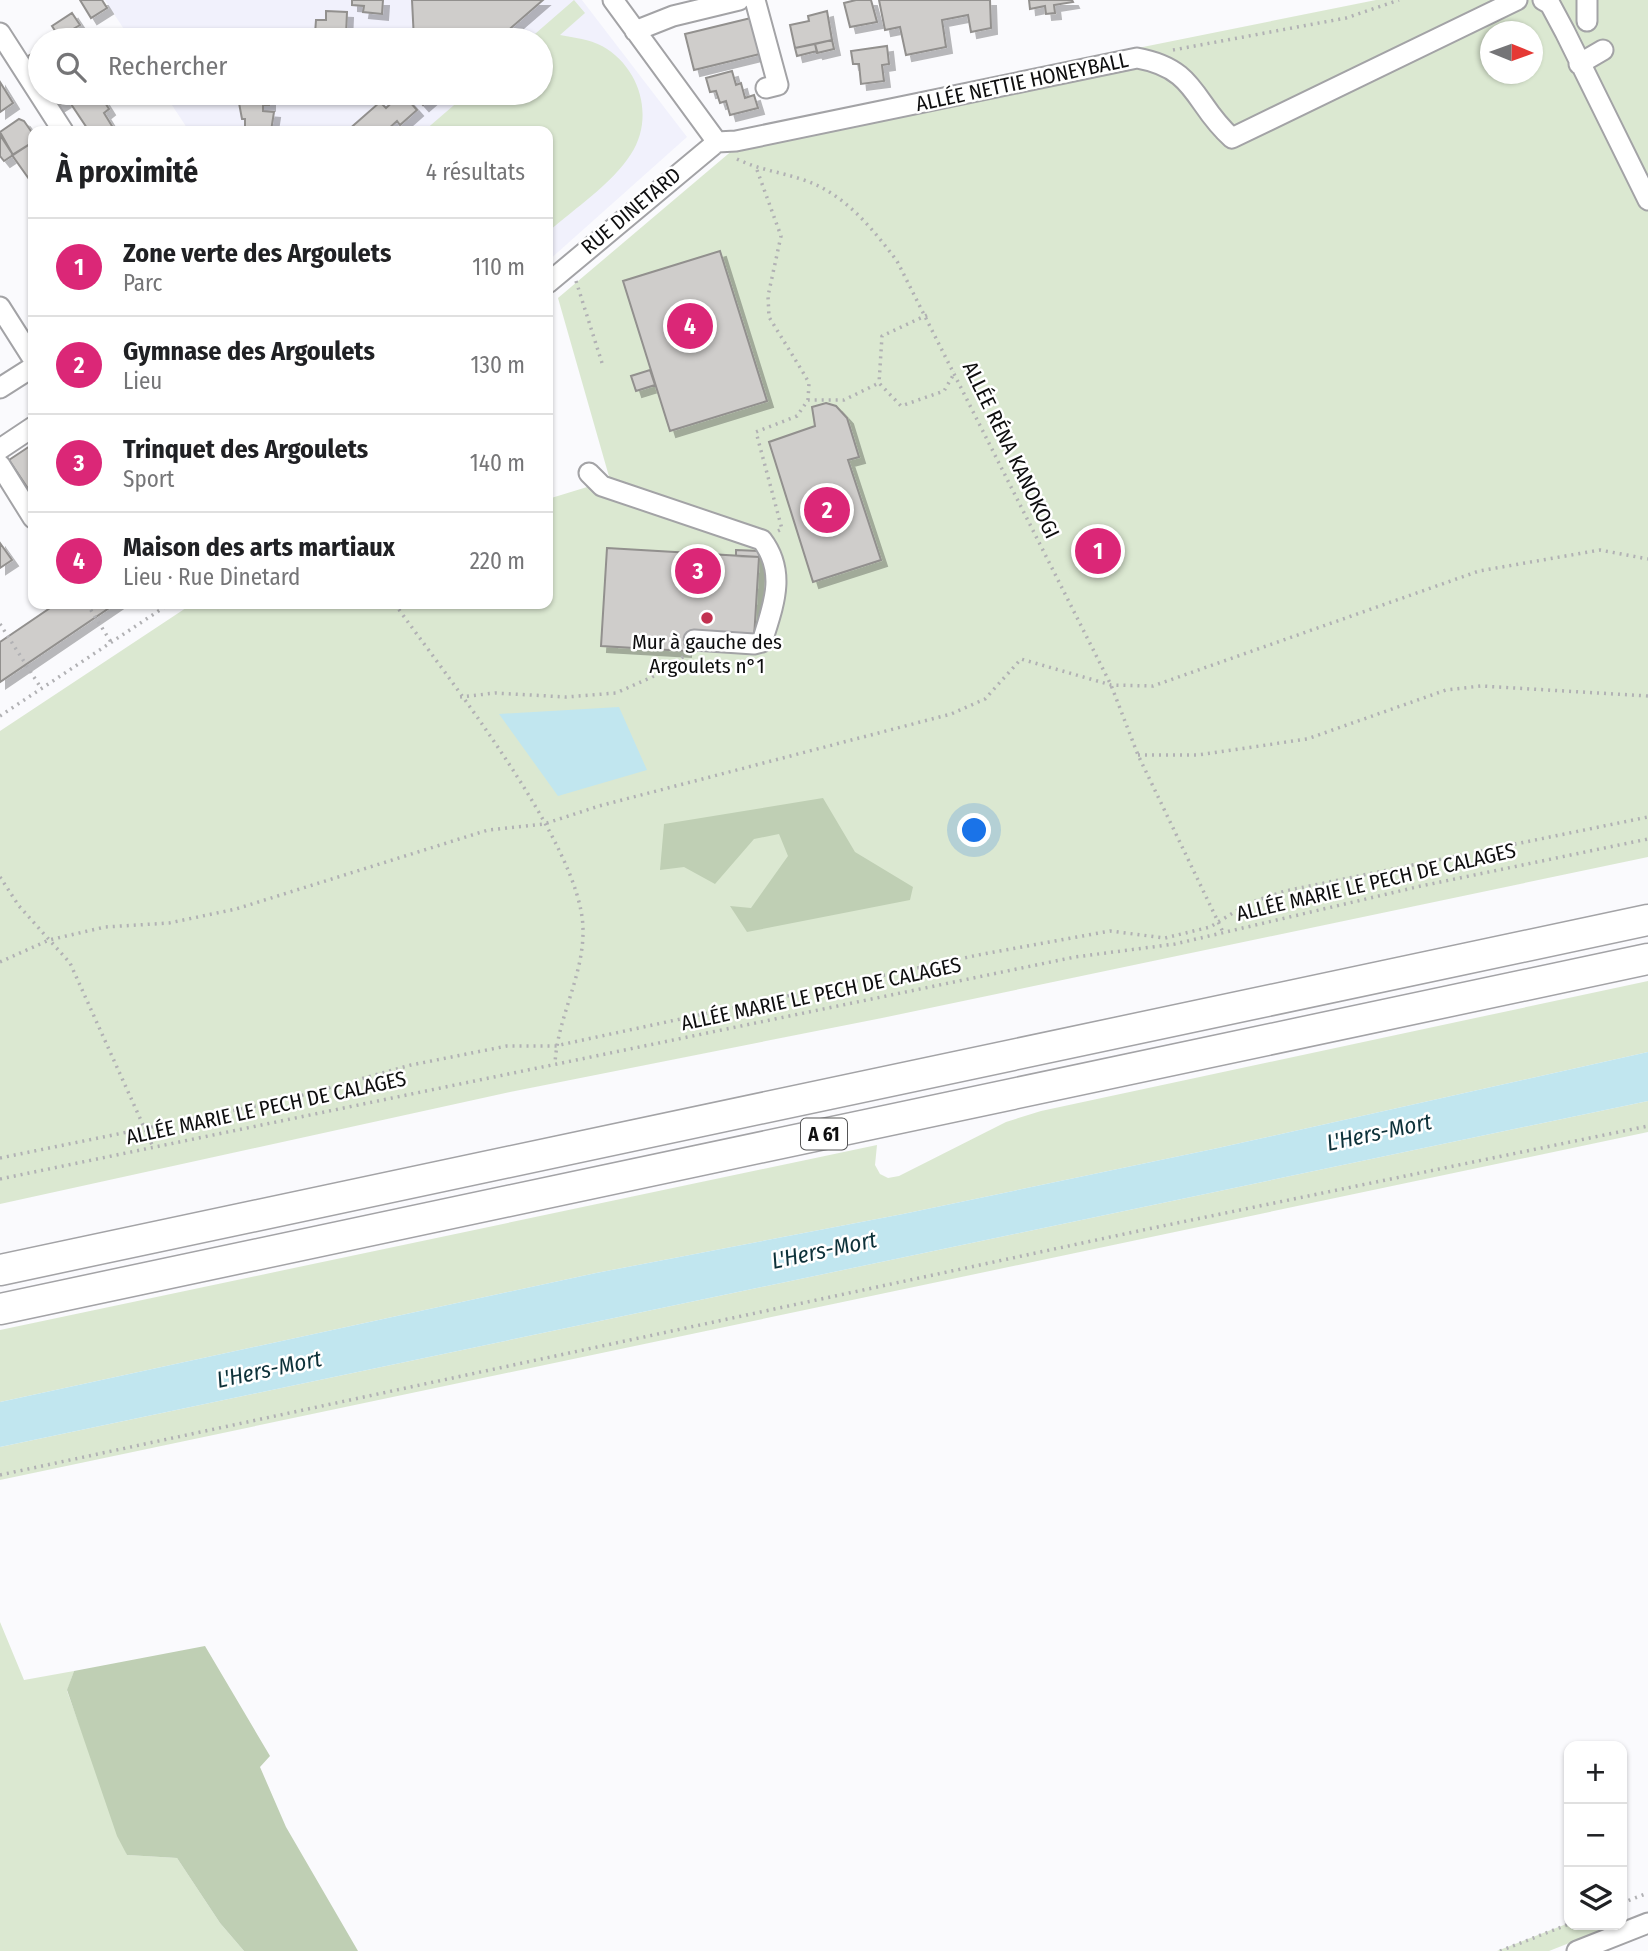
<!DOCTYPE html>
<html lang="fr">
<head>
<meta charset="utf-8">
<style>
  :root { --surface:#fff; --page:#f6f6f6; --text:#202124; --muted:#757577; --line:#e0e0e0; --accent:#db2777 }
  body { margin:0; font-family:"Fira Sans Condensed",sans-serif; background:var(--page); color:var(--text) }
  .controls { position:absolute; right:21px; bottom:21px; display:grid; overflow:hidden; border-radius:14px; box-shadow:0 2px 5px #0004 }
  .controls button { width:63px; height:63px; display:grid; place-items:center; padding:0; border:0; border-bottom:2px solid var(--line); background:var(--surface); color:var(--text); font:35px sans-serif }
  .compass { position:absolute; left:1480px; top:21px; width:63px; height:63px; border-radius:50%; background:var(--surface); box-shadow:0 2px 5px #0004; rotate:91deg }
  .you { position:absolute; left:975px; top:831px; width:24px; height:24px; margin:-18px; border:5px solid #fff; border-radius:50%; background:#1a73e8; box-shadow:0 0 0 10px #1a73e833 }
  .badge { display:grid; place-items:center; width:46px; height:46px; border-radius:50%; background:var(--accent); color:#fff; font-size:23px; font-weight:700 }
  .pin { position:absolute; translate:-50% -50%; border:4px solid #fff; box-shadow:0 2px 7px #0006 }
  .list { margin:0; padding:0; list-style:none }
  h2 { display:flex; justify-content:space-between; align-items:center; height:91px; margin:0; padding:0 28px; font-size:30px }
  h2 small { font-size:23px; font-weight:400; color:var(--muted) }
  .list li { display:grid; grid-template-columns:46px 1fr auto; gap:21px; align-items:center; box-sizing:border-box; height:98px; padding:0 28px; border-top:2px solid var(--line) }
  .list b { display:block; font-size:26px; white-space:nowrap }
  .list p { margin:0; font-size:23px; white-space:nowrap; color:var(--muted) }
  .list em { font-size:23px; font-style:normal; color:var(--muted) }
  .icon { flex:none; width:38px; height:38px; fill:none; stroke:currentColor; stroke-width:2; stroke-linecap:round; stroke-linejoin:round }
  .map { position:relative; flex:none; width:1648px; height:1951px; overflow:hidden }
  .search { position:absolute; background:var(--surface); box-shadow:0 2px 5px #0004; left:28px; top:28px; width:525px; height:77px; display:flex; align-items:center; gap:18px; box-sizing:border-box; padding:0 24px; border-radius:38px; color:var(--muted); font-size:26px }
  .panel { position:absolute; background:var(--surface); box-shadow:0 2px 5px #0004; left:28px; top:126px; width:525px; height:483px; border-radius:14px }
  .map>svg:first-child { display:block }
</style>
</head>
<body>
<div class="map">
<svg width="1648" height="1951" viewBox="0 0 1648 1951">
  <defs>
    <filter id="shadow"><feDropShadow dx="6" dy="6" stdDeviation="0" flood-color="#0004"/></filter>
  </defs>
  <rect width="100%" height="100%" fill="#fafafd"/>
  <path fill="#f1f1fc" d="M 105,0 L 582,0 L 687,137 L 548,261 L 548,131 L 189,131 L 164,93 L 541,93 L 541,40 L 131,40 Z"/>
  <path fill="#dbe8d1" fill-rule="evenodd" d="M 574,0 L 585,13 L 560,35 C 575,38 589,39 602,46 C 640,67 655,117 631,154 C 612,184 575,208 548,232 L 548,131 L 424,131 L 468,93 L 541,93 L 541,40 L 528,40 Z
    M 1376,0 L 1648,0 L 1648,857 L 882,1018 L 510,1092 L 0,1204 L 0,731 L 192,604 L 548,604 L 548,499 L 610,480 L 558,298 L 734,149 L 1113,53 ZM 1490,32 L 1532,32 L 1532,74 L 1490,74 Z
    M 1648,981 L 1648,1052 L 1218,1148 L 903,1214 L 596,1273 L 0,1402 L 0,1330 L 877,1145 L 875,1165 L 880,1174 L 888,1178 L 899,1176 L 1006,1122 L 1041,1111 Z
    M 1648,1101 L 1648,1132 L 0,1480 L 0,1447 Z
    M 0,1622 L 24,1680 L 74,1671 L 67,1691 L 127,1855 L 177,1858 L 220,1923 L 244,1951 L 0,1951 Z
    M 1569,1923 L 1615,1925 L 1549,1951 L 1497,1951 Z"/>
  <path fill="#bfcfb4" d="M 823,798 L 855,852 L 913,887 L 910,900 L 747,932 L 730,906 L 751,908 L 788,856 L 779,834 L 754,839 L 715,884 L 684,867 L 660,870 L 664,824 Z
    M 205,1646 L 270,1756 L 260,1767 L 286,1827 L 358,1951 L 244,1951 L 220,1923 L 177,1858 L 127,1855 L 117,1836 L 67,1690 L 74,1671 Z"/>
  <path fill="#c1e6ef" d="M 619,707 L 647,770 L 558,796 L 499,714 Z
    M 1648,1052 L 1648,1101 L 0,1447 L 0,1402 L 596,1273 L 903,1214 L 1218,1148 Z"/>
  <path fill="#cfcdcb" stroke="#92908e" stroke-width="2" filter="url(#shadow)" d="M 80,0 L 102,0 L 107,8 L 91,18 Z
    M 352,0 L 383,0 L 382,14 L 363,12 L 364,6 L 352,5 Z
    M 412,0 L 543,0 L 497,40 L 414,40 Z
    M 856,0 L 871,0 L 877,22 L 850,27 L 844,3 Z
    M 879,0 L 990,0 L 991,28 L 971,32 L 968,15 L 942,20 L 946,47 L 906,55 L 900,27 L 885,30 Z
    M 1029,0 L 1072,0 L 1073,2 L 1054,5 L 1055,13 L 1046,14 L 1045,6 L 1030,9 Z
    M 326,11 L 347,12 L 346,35 L 337,34 L 337,40 L 309,40 L 309,34 L 315,34 L 316,20 L 326,20 Z
    M 827,11 L 832,40 L 795,48 L 790,25 L 809,21 L 808,16 Z
    M 72,13 L 80,25 L 59,37 L 52,26 Z
    M 755,17 L 764,53 L 694,70 L 685,34 Z
    M 832,40 L 834,49 L 817,53 L 815,44 Z
    M 815,44 L 817,51 L 797,56 L 795,48 Z
    M 887,46 L 889,64 L 882,65 L 884,81 L 861,84 L 859,64 L 853,64 L 851,51 Z
    M 40,49 L 40,86 L 23,59 Z
    M 732,71 L 736,85 L 741,83 L 745,98 L 754,95 L 758,108 L 730,115 L 726,101 L 720,103 L 716,91 L 710,92 L 706,78 Z
    M 0,82 L 13,103 L 0,112 Z
    M 44,93 L 78,93 L 56,107 Z
    M 82,93 L 99,93 L 109,109 L 104,113 L 115,131 L 89,131 L 69,101 Z
    M 249,93 L 278,93 L 278,98 L 269,97 L 269,105 L 263,105 L 263,111 L 274,112 L 271,131 L 245,131 L 245,119 L 242,119 L 239,103 L 243,103 L 243,96 L 249,96 Z
    M 402,93 L 417,110 L 400,125 L 397,121 L 386,131 L 347,131 L 380,102 L 386,108 Z
    M 412,93 L 437,93 L 423,105 Z
    M 19,119 L 24,121 L 33,134 L 33,142 L 13,155 L 0,132 Z
    M 0,135 L 13,155 L 4,161 L 0,156 Z
    M 33,142 L 33,177 L 29,179 L 12,155 Z
    M 720,251 L 767,401 L 670,431 L 623,281 Z
    M 650,370 L 655,385 L 636,391 L 631,376 Z
    M 826,403 L 836,406 L 847,418 L 859,457 L 848,460 L 881,560 L 813,582 L 769,442 L 815,426 L 812,407 Z
    M 33,444 L 33,496 L 9,460 Z
    M 0,543 L 12,560 L 0,568 Z
    M 607,548 L 759,557 L 754,638 L 686,634 L 685,651 L 601,646 Z
    M 736,550 L 759,551 L 759,557 L 736,556 Z
    M 56,604 L 115,604 L 0,682 L 0,642 Z"/>
  <g fill="none" stroke-linecap="round" stroke-linejoin="round">
    <g stroke="#a3a3a6" stroke-width="23">
      <path id="minor" d="M 613,0 L 717,142
        M 755,0 L 778,85 L 766,88
        M 1543,0 L 1550,4 L 1565,32 L 1648,200
        M 1587,21 L 1587,0
        M 635,31 L 673,16 L 739,0
        M 0,33 L 63,131
        M 1579,64 L 1603,50
        M 717,142 L 736,141 L 1137,58 C 1198,69 1193,104 1232,138 L 1517,0
        M 548,283 L 717,142
        M 0,307 L 33,359
        M 0,388 L 33,367
        M 0,449 L 33,427
        M 0,465 L 33,518
        M 589,473 L 602,486 L 762,540 C 787,573 773,606 762,642 L 754,644 L 694,640
        M 1577,1951 L 1648,1923"/>
    </g>
    <g stroke="#a3a3a6" stroke-width="33">
      <path id="highway" d="M 0,1270 L 1648,920
        M 0,1309 L 1648,959"/>
    </g>
    <path stroke="#b1b1b4" stroke-width="3.5" stroke-dasharray="2 5" stroke-linecap="butt" d="M 1173,50 L 1346,18 L 1399,0
      M 737,159 C 759,170 781,172 804,180 C 845,194 872,228 897,261 L 1111,685 L 1138,755 L 1223,932
      M 757,170 L 781,236 L 768,296 L 769,317 L 804,374 L 809,383 L 808,400
      M 576,281 L 602,363
      M 927,315 L 882,336 L 879,383 L 901,406 L 944,391 L 955,372
      M 778,531 L 782,529 L 756,432 L 797,416 L 808,400 L 844,400 L 879,383
      M 87,604 L 111,642
      M 395,604 C 446,676 582,845 583,929 C 584,976 557,1018 555,1064
      M 0,624 L 41,688
      M 460,697 L 495,693 L 566,697 L 616,693 L 652,677 L 686,655
      M 0,716 L 169,604
      M 1138,755 L 1198,755 L 1307,739 L 1446,690 L 1481,686 L 1648,696
      M 0,877 L 19,906 L 70,963 L 153,1147
      M 0,962 L 49,940 L 105,927 L 169,923 L 236,909 L 488,830 L 544,824 L 599,806 L 951,714 L 985,699 L 1021,659 L 1111,685 L 1153,686 L 1479,571 L 1600,550 L 1648,559
      M 0,1158 L 285,1100 L 411,1065 L 507,1046 L 555,1046 L 978,955 L 1110,931 L 1165,938 L 1210,927 L 1249,903 L 1285,891 L 1648,817
      M 0,1179 L 1075,957 L 1175,944 L 1421,886 L 1648,839
      M 0,1475 L 1143,1230 L 1648,1126
      M 1622,1903 L 1648,1893
      M 1500,1951 L 1569,1924"/>
    <use href="#minor" stroke="#fff" stroke-width="19"/>
    <use href="#highway" stroke="#fff" stroke-width="30"/>
  </g>
  <circle fill="#c23150" stroke="#fff" stroke-width="2.5" cx="707" cy="618" r="7"/>
  <g text-anchor="middle" dominant-baseline="central" stroke-width="5" stroke-linejoin="round" paint-order="stroke">
    <rect fill="#fff" stroke="#565657" stroke-width="2" x="801" y="1118.5" width="46" height="31" rx="5"/>
    <g font-size="19" font-weight="bold" fill="#0e0e0f">
      <text x="824" y="1134">A 61</text>
    </g>
    <g font-size="21" fill="#0e0e0f" stroke="#fff">
      <text transform="translate(1022 82) rotate(-12)">ALLÉE NETTIE HONEYBALL</text>
      <text transform="translate(631 211) rotate(-40)">RUE DINETARD</text>
      <text transform="translate(1011 450) rotate(64)">ALLÉE RÉNA KANOKOGI</text>
      <text transform="translate(1376 882) rotate(-13)">ALLÉE MARIE LE PECH DE CALAGES</text>
      <text transform="translate(821 994) rotate(-12)">ALLÉE MARIE LE PECH DE CALAGES</text>
      <text transform="translate(266 1108) rotate(-12)">ALLÉE MARIE LE PECH DE CALAGES</text>
    </g>
    <g font-size="21" fill="#0e0e0f" stroke="#fff">
      <text x="707" y="642">Mur à gauche des<tspan x="707" dy="24">Argoulets n°1</tspan></text>
    </g>
    <g font-size="23" font-style="italic" fill="#0d3139" stroke="#fff">
      <text transform="translate(1379 1132) rotate(-12)">L'Hers-Mort</text>
      <text transform="translate(824 1250) rotate(-12)">L'Hers-Mort</text>
      <text transform="translate(269 1369) rotate(-12)">L'Hers-Mort</text>
    </g>
  </g>
</svg>
<div class="controls">
<button>+</button>
<button>−</button>
<button><svg class="icon" aria-label="layers" viewBox="0 0 24 24"><path d="M12 4l9 5-9 5-9-5zM3 14l9 5 9-5"/></svg></button>
</div>
<svg class="compass" viewBox="-18 -18 36 36"><path d="M0-13l5 13h-10z" fill="#e53935"/><path d="M0 13l5-13h-10z" fill="#757577"/></svg>
<div class="you"></div>
<div class="pin badge" style="left:1098px;top:551px">1</div>
<div class="pin badge" style="left:827px;top:510px">2</div>
<div class="pin badge" style="left:698px;top:571px">3</div>
<div class="pin badge" style="left:690px;top:326px">4</div>
<div class="search"><svg class="icon" aria-label="search" viewBox="0 0 24 24"><circle cx="10" cy="10" r="6"/><path d="M15 15l6 6"/></svg>Rechercher</div>
<section class="panel">
<h2>À proximité<small>4 résultats</small></h2>
<ul class="list">
<li><span class="badge">1</span><div><b>Zone verte des Argoulets</b><p>Parc</p></div><em>110 m</em></li>
<li><span class="badge">2</span><div><b>Gymnase des Argoulets</b><p>Lieu</p></div><em>130 m</em></li>
<li><span class="badge">3</span><div><b>Trinquet des Argoulets</b><p>Sport</p></div><em>140 m</em></li>
<li><span class="badge">4</span><div><b>Maison des arts martiaux</b><p>Lieu · Rue Dinetard</p></div><em>220 m</em></li>
</ul>
</section>
</div>
</body>
</html>
